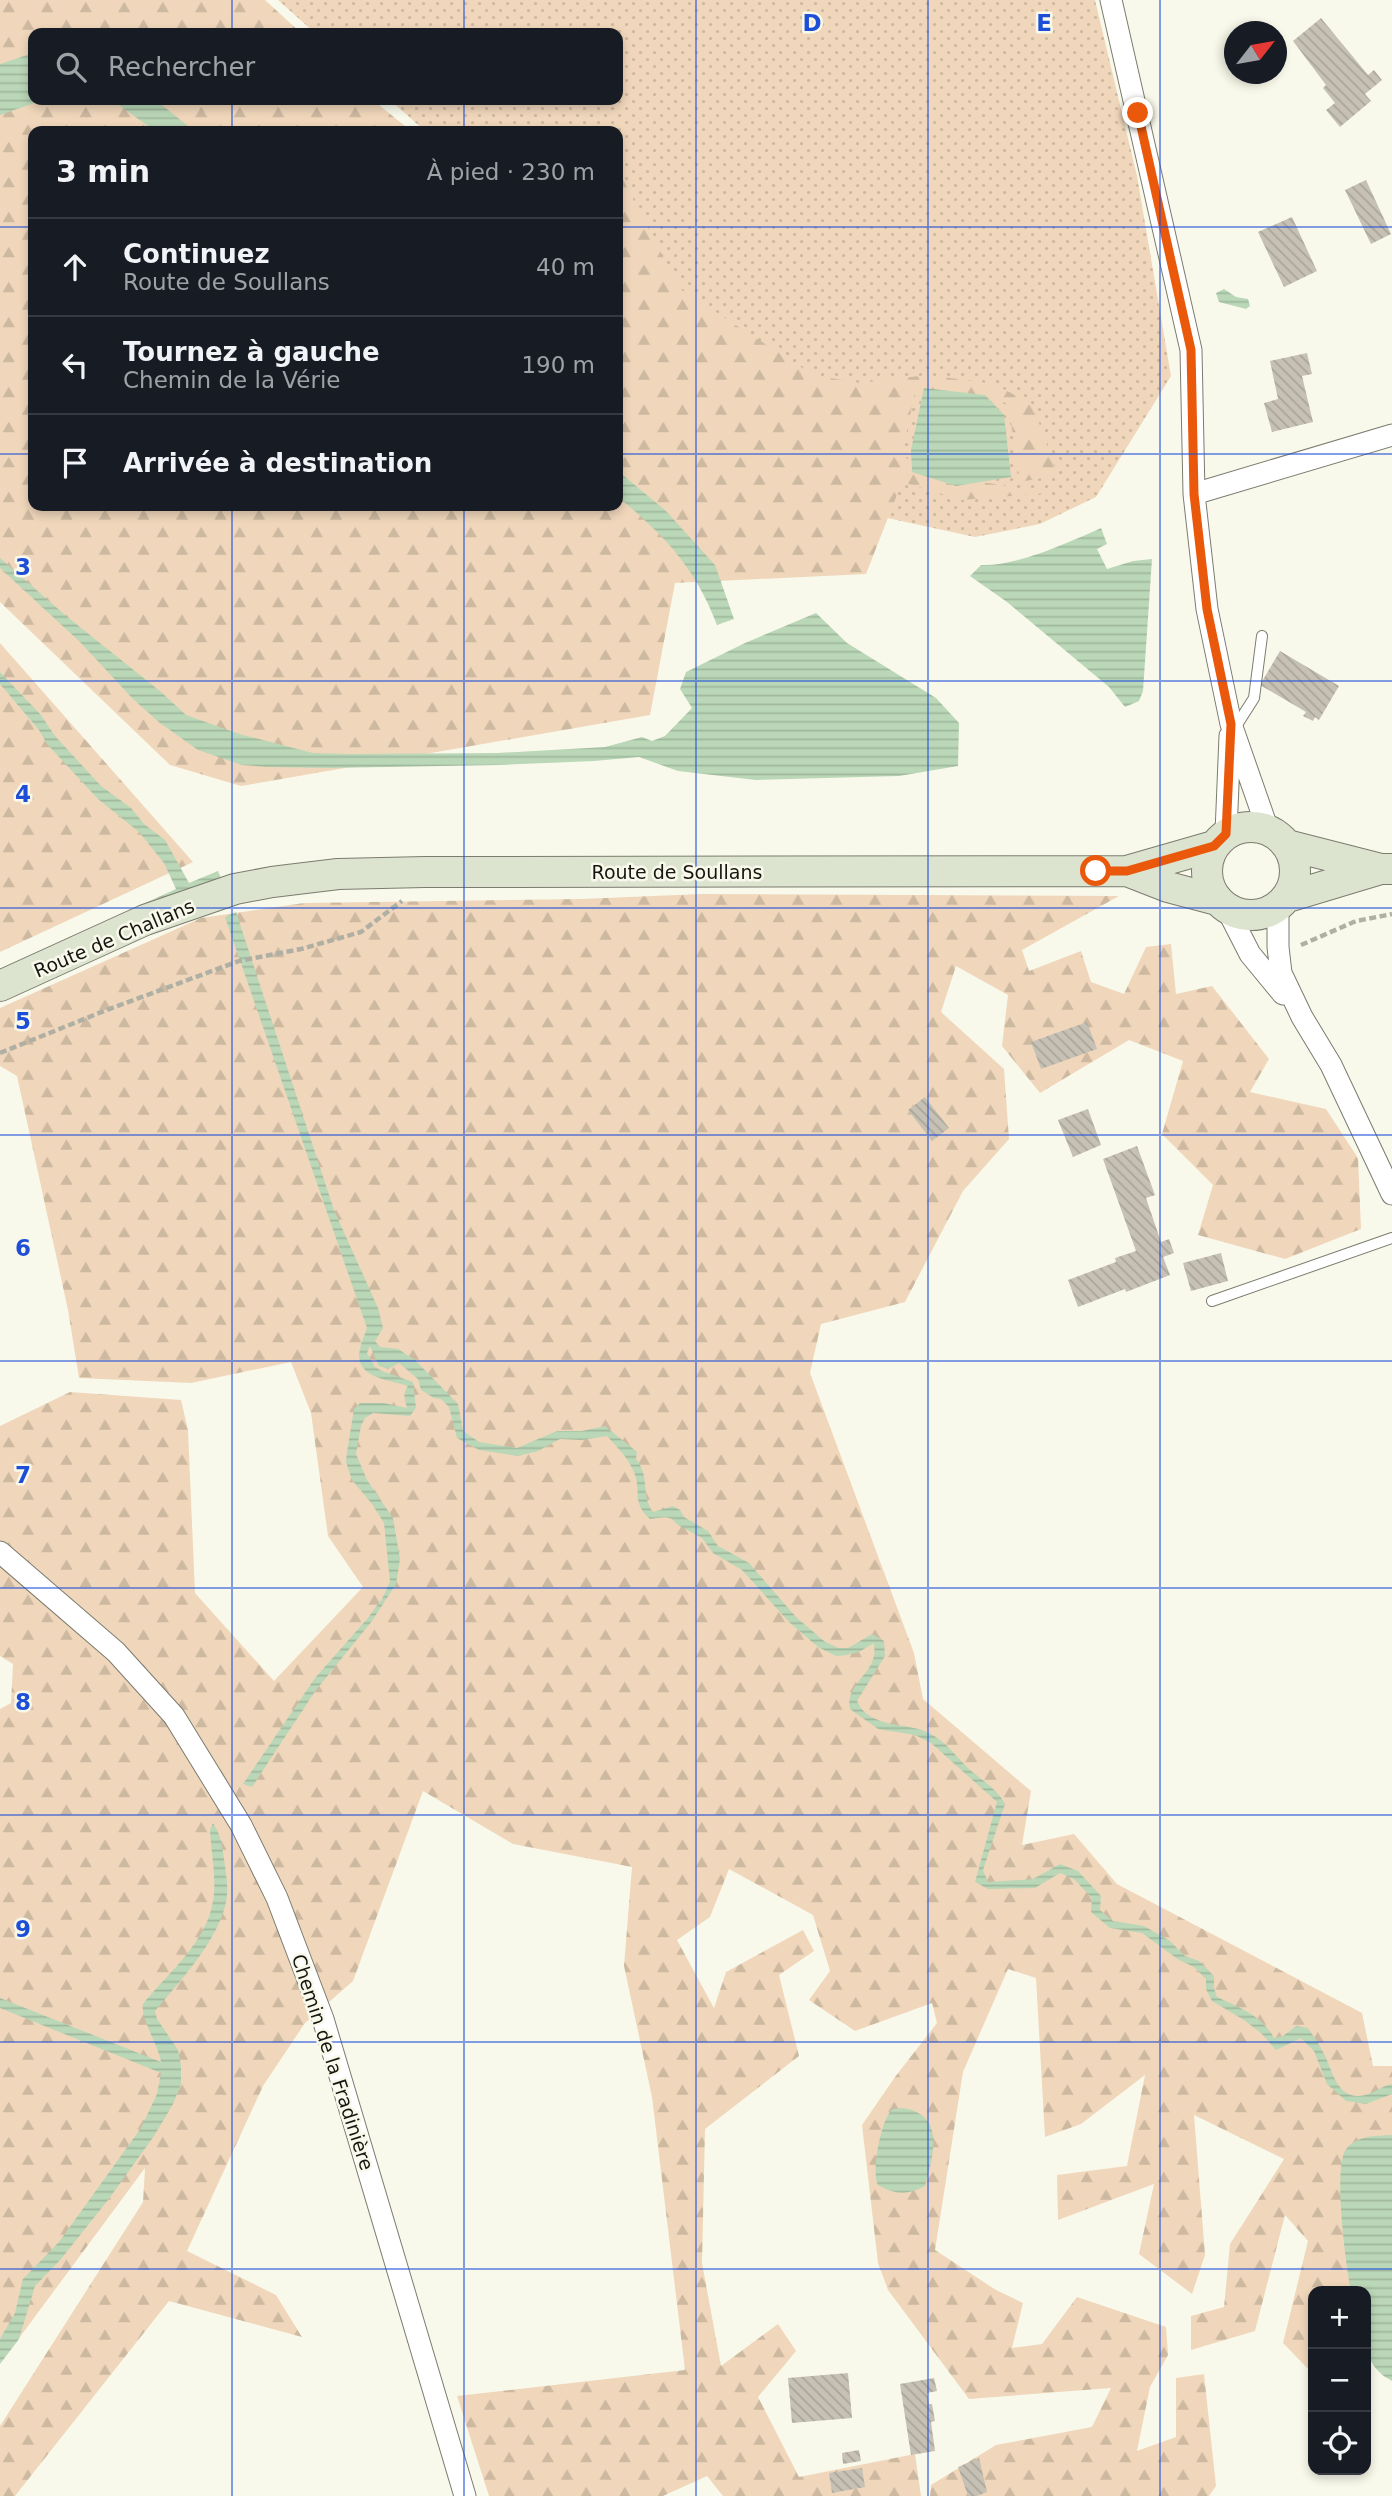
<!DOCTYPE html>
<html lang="fr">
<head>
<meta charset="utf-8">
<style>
  :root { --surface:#171b24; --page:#20242c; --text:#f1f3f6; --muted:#9ea1a6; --line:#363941 }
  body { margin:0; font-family:"DejaVu Sans",sans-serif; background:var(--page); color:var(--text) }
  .controls { position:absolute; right:21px; bottom:21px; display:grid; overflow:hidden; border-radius:14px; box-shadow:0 4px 10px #0003 }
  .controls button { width:63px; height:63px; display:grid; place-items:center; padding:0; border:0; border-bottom:2px solid var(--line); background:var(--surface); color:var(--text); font:35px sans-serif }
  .compass { position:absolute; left:1224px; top:21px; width:63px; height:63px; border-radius:50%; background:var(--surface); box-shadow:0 4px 10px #0003; rotate:59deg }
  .stop { position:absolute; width:21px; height:21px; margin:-16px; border:5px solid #ea580c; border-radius:50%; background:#fff }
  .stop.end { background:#ea580c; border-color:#fff; box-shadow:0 2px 7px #0008 }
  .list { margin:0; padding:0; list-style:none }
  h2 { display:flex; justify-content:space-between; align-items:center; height:91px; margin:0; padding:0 28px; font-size:30px }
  h2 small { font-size:23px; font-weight:400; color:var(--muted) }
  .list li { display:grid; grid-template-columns:46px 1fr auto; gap:21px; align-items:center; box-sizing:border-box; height:98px; padding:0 28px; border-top:2px solid var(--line) }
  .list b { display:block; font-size:26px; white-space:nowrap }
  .list p { margin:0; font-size:23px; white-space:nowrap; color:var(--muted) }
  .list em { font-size:23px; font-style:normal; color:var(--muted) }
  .icon { flex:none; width:38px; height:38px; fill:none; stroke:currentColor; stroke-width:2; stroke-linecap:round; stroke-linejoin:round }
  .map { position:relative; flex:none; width:1392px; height:2496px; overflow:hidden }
  .search { position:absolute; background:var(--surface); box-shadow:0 4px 10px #0003; left:28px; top:28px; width:595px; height:77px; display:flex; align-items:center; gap:18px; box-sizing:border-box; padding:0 24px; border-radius:14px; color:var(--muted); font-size:26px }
  .panel { position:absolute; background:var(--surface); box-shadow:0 4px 10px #0003; left:28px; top:126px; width:595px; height:385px; border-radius:14px }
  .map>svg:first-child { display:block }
</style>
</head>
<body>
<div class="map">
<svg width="1392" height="2496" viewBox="0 0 1392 2496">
  <defs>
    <pattern id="grass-dots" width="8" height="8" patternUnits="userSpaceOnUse" patternTransform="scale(1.75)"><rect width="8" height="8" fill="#f0d7bb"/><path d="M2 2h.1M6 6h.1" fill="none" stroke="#cdb8a0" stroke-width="1.8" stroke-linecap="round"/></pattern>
    <pattern id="forest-firs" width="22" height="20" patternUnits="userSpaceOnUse" patternTransform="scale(1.75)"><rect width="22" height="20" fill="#f0d7bb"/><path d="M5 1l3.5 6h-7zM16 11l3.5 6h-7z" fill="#cdb8a0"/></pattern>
    <pattern id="water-rules" width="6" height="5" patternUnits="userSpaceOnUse" patternTransform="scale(1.75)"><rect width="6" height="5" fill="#bad7b7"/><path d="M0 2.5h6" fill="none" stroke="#9fb89c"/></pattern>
    <pattern id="building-back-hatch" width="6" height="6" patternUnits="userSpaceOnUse" patternTransform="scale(1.75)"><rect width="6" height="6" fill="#c6c1b4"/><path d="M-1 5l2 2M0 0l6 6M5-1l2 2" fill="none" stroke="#a9a59a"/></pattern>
  </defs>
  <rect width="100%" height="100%" fill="#f9f9eb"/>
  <path fill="url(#grass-dots)" d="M 278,0 L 1095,0 L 1137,176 L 1171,376 L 1096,497 L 1040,524 L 975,537 L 878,516 L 618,304 L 618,131 L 425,131 L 390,100 L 618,100 L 618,33 L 315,33 Z"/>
  <path fill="url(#forest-firs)" d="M 0,0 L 265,0 L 301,33 L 33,33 L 33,100 L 373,100 L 411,131 L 33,131 L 33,506 L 618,506 L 618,170 L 680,289 L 813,375 L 860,383 L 928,375 L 994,384 L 1032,404 L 1058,475 L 1020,482 L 1008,403 L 915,392 L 902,454 L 922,472 L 1048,493 L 962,500 L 902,482 L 866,574 L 675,583 L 650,715 L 241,786 L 170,765 L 0,602 Z
    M 0,643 L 193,862 L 0,952 Z
    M 701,894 L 1119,896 L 1022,950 L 1029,971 L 1081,951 L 1091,982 L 1124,994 L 1146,947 L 1171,944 L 1176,994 L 1212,986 L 1269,1059 L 1250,1092 L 1326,1109 L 1358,1158 L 1361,1229 L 1285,1259 L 1198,1235 L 1213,1185 L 1162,1134 L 1183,1061 L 1129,1040 L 1040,1093 L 1002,1046 L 1008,995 L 956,966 L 941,1012 L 1004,1069 L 1009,1139 L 963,1191 L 905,1302 L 821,1324 L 810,1373 L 914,1653 L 923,1699 L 1031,1791 L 1022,1845 L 1074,1834 L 1117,1884 L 1362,2013 L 1373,2066 L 1392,2066 L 1392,2150 L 1360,2291 L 1313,2291 L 1313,2374 L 1283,2343 L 1308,2241 L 1285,2215 L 1255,2331 L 1191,2350 L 1191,2316 L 1224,2307 L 1230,2244 L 1284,2159 L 1194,2115 L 1205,2255 L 1192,2294 L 1139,2254 L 1154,2184 L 1058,2220 L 1057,2175 L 1127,2166 L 1145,2075 L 1081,2124 L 1045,2137 L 1036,1978 L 1008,1969 L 963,2072 L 935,2250 L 996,2290 L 1023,2303 L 1012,2348 L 1042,2344 L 1077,2297 L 1166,2327 L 1168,2355 L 1150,2387 L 1137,2451 L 1176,2437 L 1176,2378 L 1204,2374 L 1216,2486 L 1209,2496 L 930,2496 L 931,2485 L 996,2445 L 1092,2427 L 1111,2388 L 969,2399 L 888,2290 L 878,2263 L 862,2125 L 895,2077 L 937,2023 L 932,2003 L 855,2031 L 809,2000 L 830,1971 L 813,1915 L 729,1869 L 710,1917 L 677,1940 L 714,2008 L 726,1972 L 803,1930 L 814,1951 L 779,1975 L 799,2056 L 705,2129 L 702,2263 L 721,2366 L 778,2324 L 796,2351 L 758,2397 L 799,2477 L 915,2454 L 921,2496 L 723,2496 L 707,2476 L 663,2496 L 489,2496 L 457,2396 L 685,2370 L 652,2097 L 624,1966 L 632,1867 L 513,1844 L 423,1791 L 353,1981 L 305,2023 L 263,2086 L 187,2251 L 276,2295 L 302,2337 L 169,2301 L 15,2496 L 0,2496 L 0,2426 L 143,2202 L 145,2168 L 11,2349 L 0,2360 L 0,1709 L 11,1703 L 13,1664 L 0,1656 L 0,1426 L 70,1392 L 181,1400 L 188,1430 L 195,1593 L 274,1681 L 363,1587 L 328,1536 L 311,1413 L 291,1362 L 191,1383 L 79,1378 L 68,1310 L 17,1076 L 0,1066 L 0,1008 L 201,918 L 304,903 L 581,899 Z"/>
  <path fill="url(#water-rules)" d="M 33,53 L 33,100 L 43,100 L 0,115 L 0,64 Z
    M 112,100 L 156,100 L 194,131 L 155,131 Z
    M 1224,289 L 1236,297 L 1248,299 L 1250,306 L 1246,309 L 1219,302 L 1216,293 Z
    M 924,388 L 985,395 L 1004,415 L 1011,477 L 956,486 L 912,472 L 911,450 Z
    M 618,471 L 666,511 L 715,565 L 734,619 L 717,625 C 695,567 665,536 618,497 Z
    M 1101,528 L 1107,544 L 1097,549 L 1107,569 L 1133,561 L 1152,559 L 1143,691 L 1139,701 L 1125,707 L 1109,687 L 1007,602 L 970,576 L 981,565 C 1015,567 1070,542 1101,528 Z
    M 0,558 L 65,615 L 161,692 L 186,715 L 239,734 L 313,753 L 349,754 L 497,753 L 605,747 L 642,737 L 652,741 L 665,736 L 692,708 L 680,689 L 686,672 L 745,643 L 816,613 L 847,643 L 936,698 L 959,723 L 958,766 L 899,776 L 756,780 L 678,771 L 639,757 L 594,761 L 499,765 L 330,768 L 267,767 L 242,765 L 198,750 L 160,723 L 133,699 L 80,642 L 0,568 Z
    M 0,672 L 40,714 L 55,736 L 101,786 L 131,808 L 144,824 L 165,840 L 189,883 L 218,871 L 221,878 L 0,975 L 0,969 L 176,889 L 164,863 L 139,832 L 98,799 L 47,744 L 39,730 L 0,684 Z
    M 236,912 L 334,1210 L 378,1308 L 383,1328 L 375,1341 L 380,1347 L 398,1349 L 415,1360 L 458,1404 L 463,1431 L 479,1442 L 517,1448 L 557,1431 L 582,1431 L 605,1426 L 637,1452 L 636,1459 C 651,1478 640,1494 653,1512 L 673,1506 L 680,1510 L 684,1517 L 708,1531 L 718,1546 L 749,1563 L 796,1617 L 824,1641 L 838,1648 L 848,1648 L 872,1634 L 884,1641 L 885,1656 L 857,1701 C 869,1729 907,1722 929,1733 C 946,1741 957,1758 970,1770 C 983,1781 997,1789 1005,1804 L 983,1870 L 988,1882 L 1033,1879 L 1060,1864 L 1078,1871 L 1101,1896 L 1100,1910 L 1113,1921 L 1144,1926 L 1170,1941 L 1185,1956 L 1199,1961 L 1214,1976 L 1214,1988 L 1217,1997 C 1238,2007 1263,2016 1274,2038 L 1283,2036 L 1296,2026 L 1308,2028 C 1313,2036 1319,2043 1323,2052 C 1332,2068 1336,2098 1360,2096 C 1372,2095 1381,2086 1392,2084 L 1392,2094 L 1366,2104 L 1346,2101 L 1327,2084 L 1314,2051 L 1301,2038 L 1276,2050 L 1262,2034 L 1244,2020 L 1212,2001 L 1206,1989 L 1206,1979 L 1194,1967 L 1179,1960 L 1142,1933 L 1110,1928 L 1091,1912 L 1092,1898 L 1074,1879 L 1060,1873 L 1035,1888 L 988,1889 L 975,1882 L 997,1802 L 931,1743 L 915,1735 L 878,1729 L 850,1709 C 845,1686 870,1676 874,1656 C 875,1652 874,1647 874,1643 L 859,1652 L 847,1655 L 836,1656 L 818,1647 L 789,1622 L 742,1570 L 713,1553 L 702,1538 L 678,1525 L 672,1519 L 665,1517 L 650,1519 C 631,1502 642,1492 634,1472 C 628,1458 618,1448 607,1436 L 582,1440 L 560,1439 L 538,1451 L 518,1456 L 479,1450 L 457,1438 L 449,1407 L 441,1399 L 434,1398 L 421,1390 L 418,1379 L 399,1363 L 388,1369 L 379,1366 L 370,1346 L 367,1353 L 375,1367 L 382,1371 L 413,1382 L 416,1408 L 410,1416 L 373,1413 L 365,1418 L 361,1426 L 356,1454 L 367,1480 L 393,1518 L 400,1559 L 396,1584 L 372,1621 L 316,1690 L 252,1787 L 243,1784 L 315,1678 L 367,1619 L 382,1599 L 390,1582 L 384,1523 L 372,1504 L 352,1480 L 346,1462 L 347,1452 L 354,1409 L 360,1403 L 384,1403 L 407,1408 C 405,1400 402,1394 408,1386 C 390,1380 353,1378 360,1349 C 361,1342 365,1335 367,1328 L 225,917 Z
    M 213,1823 C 221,1835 222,1846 224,1859 C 226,1874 229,1888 226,1902 C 218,1941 180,1981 155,2011 L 157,2019 L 178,2050 L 181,2066 L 181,2084 L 173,2104 L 154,2136 L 108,2200 L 61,2259 L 35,2286 L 19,2339 L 0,2364 L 0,2339 L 15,2313 L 23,2279 L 59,2242 L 141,2128 L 157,2094 L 161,2073 L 0,2008 L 0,1998 L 161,2062 C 158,2044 140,2018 143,2004 C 167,1974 207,1942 213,1901 C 217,1879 211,1853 210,1830 Z
    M 904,2108 C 946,2116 933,2156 925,2186 C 909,2195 894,2195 878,2185 C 871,2173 881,2117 893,2109 Z
    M 1392,2135 L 1392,2381 C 1356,2363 1366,2325 1366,2291 L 1351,2291 C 1346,2267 1332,2163 1347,2148 C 1358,2135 1376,2136 1392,2135 Z"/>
  <path fill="url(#building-back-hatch)" d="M 1321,18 L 1368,75 L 1374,70 L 1382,80 L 1365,94 L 1371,101 L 1340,127 L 1326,110 L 1335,103 L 1323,88 L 1326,85 L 1293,41 Z
    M 1366,180 L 1391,234 L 1371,244 L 1345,190 Z
    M 1292,217 L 1317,271 L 1284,287 L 1258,232 Z
    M 1307,353 L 1312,374 L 1302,376 L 1313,422 L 1272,432 L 1264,403 L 1278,399 L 1270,361 Z
    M 1280,651 L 1339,686 L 1319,720 L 1315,717 L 1313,721 L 1303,716 L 1306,712 L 1260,685 Z
    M 1087,1022 L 1097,1049 L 1041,1069 L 1031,1042 Z
    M 925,1097 L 949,1128 L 932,1141 L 908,1110 Z
    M 1088,1109 L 1101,1145 L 1073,1157 L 1058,1120 Z
    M 1137,1146 L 1155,1195 L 1146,1198 L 1161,1242 L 1169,1239 L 1174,1253 L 1163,1257 L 1170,1275 L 1126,1292 L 1125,1289 L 1078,1307 L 1068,1280 L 1116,1262 L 1115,1258 L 1136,1251 L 1103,1159 Z
    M 1221,1253 L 1228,1281 L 1191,1291 L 1183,1263 Z
    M 848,2373 L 852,2418 L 792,2423 L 788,2378 Z
    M 934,2378 L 937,2391 L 927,2393 L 929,2404 L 932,2404 L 935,2421 L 931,2422 L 935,2451 L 911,2455 L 900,2384 Z
    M 859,2450 L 861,2461 L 843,2464 L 842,2453 Z
    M 979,2458 L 987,2492 L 977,2496 L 968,2496 L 958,2467 Z
    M 862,2468 L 865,2487 L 832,2493 L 829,2473 Z"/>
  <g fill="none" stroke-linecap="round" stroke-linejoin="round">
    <g stroke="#7b7b6f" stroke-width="12">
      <path id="service" d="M 1233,731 L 1254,698 L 1262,636
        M 1212,1301 L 1392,1238"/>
    </g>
    <g stroke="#7b7b6f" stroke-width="23">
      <path id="minor" d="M 1111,0 L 1191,350 L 1194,494 L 1207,609 L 1231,724 L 1268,830
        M 1194,494 L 1392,435
        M 1226,833 L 1230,736
        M 1278,906 L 1278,947 L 1281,973 L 1302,1017 L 1331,1065 L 1392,1194
        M 1227,909 L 1250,954 L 1283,994
        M 0,1552 L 116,1652 L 174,1716 L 241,1825 L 277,1898 L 323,2019 L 465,2496"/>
    </g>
    <g stroke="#7b7b6f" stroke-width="32">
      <path id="secondary" d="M1207 871a44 44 0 1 1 88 0a44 44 0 1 1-88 0Z
        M 1287,845 L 1381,869 L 1392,869
        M 1127,871 L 1168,887 L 1217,900
        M 1288,897 L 1381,869
        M 0,986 L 145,920 L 235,889 L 272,882 L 338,874 L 425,872 L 1127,871 L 1214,846"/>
    </g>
    <path stroke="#afafa4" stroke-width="4.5" stroke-dasharray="7 3.5" stroke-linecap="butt" d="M 1301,945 L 1356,921 L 1392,914
      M 0,1053 L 104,1011 L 239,961 L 301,949 L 361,932 L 402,901"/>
    <use href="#service" stroke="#fff" stroke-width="10"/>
    <use href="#minor" stroke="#fff" stroke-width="21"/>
    <use href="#secondary" stroke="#dce3cf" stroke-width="30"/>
  </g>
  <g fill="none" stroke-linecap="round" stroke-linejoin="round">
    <path stroke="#ea580c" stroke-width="9" d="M 1096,871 L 1127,871 L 1214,846 L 1226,834 L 1231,724 L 1207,609 L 1194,494 L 1191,350 L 1138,113"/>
  </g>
  <path fill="none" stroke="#1d4ed8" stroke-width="2" stroke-opacity="0.55" d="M 232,0 L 232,33M 464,0 L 464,33M 696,0 L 696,2496M 928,0 L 928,2496M 1160,0 L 1160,2496M 232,100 L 232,131M 464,100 L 464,131M 0,227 L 33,227M 618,227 L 1392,227M 0,454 L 33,454M 618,454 L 1392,454M 232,506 L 232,2496M 464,506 L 464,2496M 0,681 L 1392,681M 0,908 L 1392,908M 0,1135 L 1392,1135M 0,1361 L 1392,1361M 0,1588 L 1392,1588M 0,1815 L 1392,1815M 0,2042 L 1392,2042M 0,2269 L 1392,2269"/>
  <g text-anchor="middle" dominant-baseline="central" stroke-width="5" stroke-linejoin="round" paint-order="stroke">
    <g font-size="19" fill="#161611" stroke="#f9f9eb">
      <text x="677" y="872">Route de Soullans</text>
      <text transform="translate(114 938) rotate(-23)">Route de Challans</text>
      <text transform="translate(333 2062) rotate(72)">Chemin de la Fradinière</text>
    </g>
  </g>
  <g font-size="23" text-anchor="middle" font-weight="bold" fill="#1d4ed8" stroke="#f9f9eb" stroke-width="5" stroke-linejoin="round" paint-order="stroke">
    <text x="812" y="31">D</text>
    <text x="1044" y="31">E</text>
    <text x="23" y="575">3</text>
    <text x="23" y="802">4</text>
    <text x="23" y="1029">5</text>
    <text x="23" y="1256">6</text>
    <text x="23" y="1483">7</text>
    <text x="23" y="1710">8</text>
    <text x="23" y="1937">9</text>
  </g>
</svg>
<div class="controls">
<button>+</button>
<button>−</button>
<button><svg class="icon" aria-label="locate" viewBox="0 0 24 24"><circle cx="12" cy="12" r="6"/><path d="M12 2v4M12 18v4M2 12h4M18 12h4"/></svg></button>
</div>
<svg class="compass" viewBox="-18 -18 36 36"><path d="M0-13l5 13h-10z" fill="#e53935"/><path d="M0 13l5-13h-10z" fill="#9ea1a6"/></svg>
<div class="stop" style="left:1096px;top:871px"></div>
<div class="stop end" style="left:1138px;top:113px"></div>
<div class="search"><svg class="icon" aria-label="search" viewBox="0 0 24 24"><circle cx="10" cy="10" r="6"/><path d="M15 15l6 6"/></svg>Rechercher</div>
<section class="panel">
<h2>3 min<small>À pied · 230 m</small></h2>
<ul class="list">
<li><svg class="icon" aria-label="ahead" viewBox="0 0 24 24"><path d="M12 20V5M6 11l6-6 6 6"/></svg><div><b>Continuez</b><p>Route de Soullans</p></div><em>40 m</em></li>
<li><svg class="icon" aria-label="left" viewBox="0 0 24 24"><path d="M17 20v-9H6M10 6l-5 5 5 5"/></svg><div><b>Tournez à gauche</b><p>Chemin de la Vérie</p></div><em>190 m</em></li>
<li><svg class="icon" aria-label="arrive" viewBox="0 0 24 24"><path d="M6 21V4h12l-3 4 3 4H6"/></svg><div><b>Arrivée à destination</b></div></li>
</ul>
</section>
</div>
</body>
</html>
